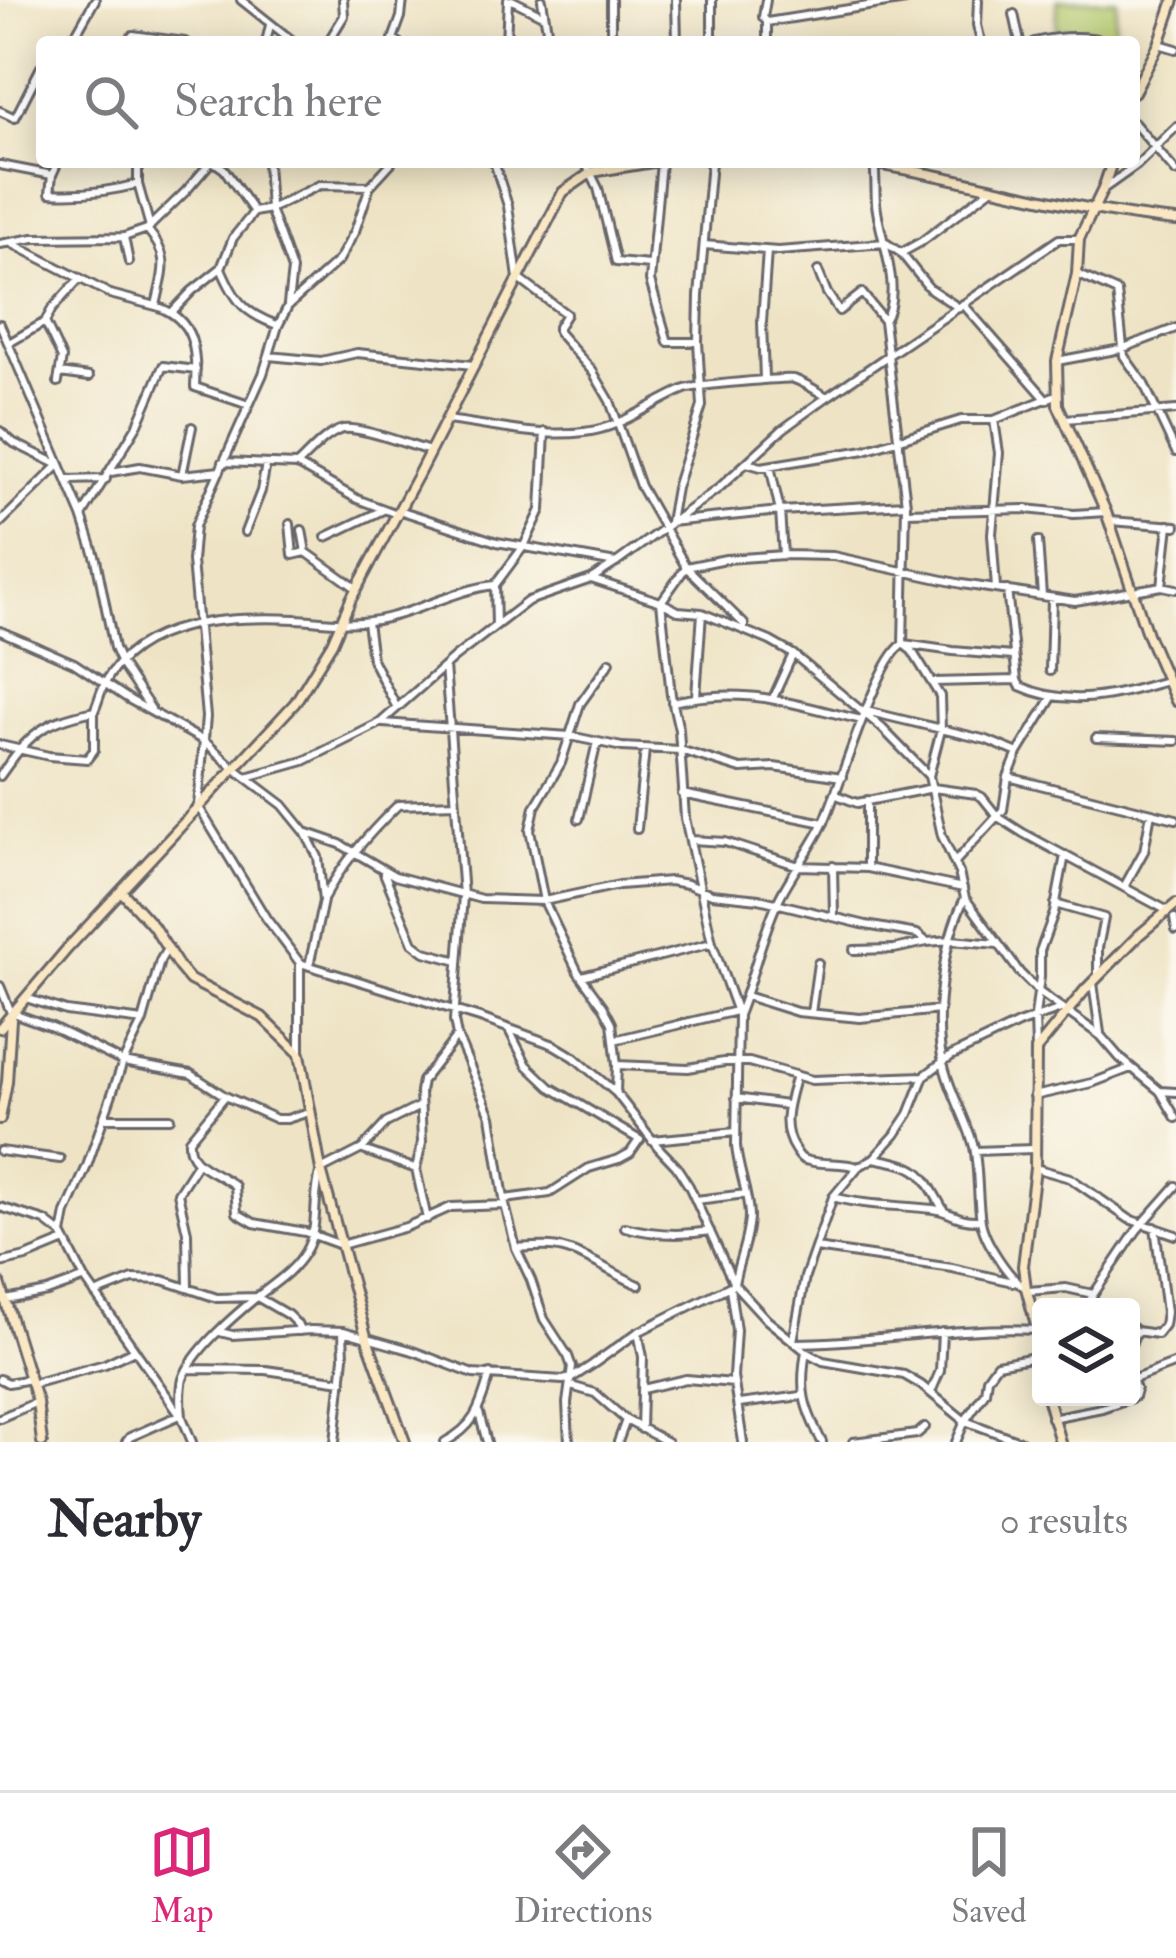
<!DOCTYPE html>
<html lang="en">
<head>
<meta charset="utf-8">
<style>
  :root { --surface:#fff; --page:#f7f7f7; --text:#2b2b33; --muted:#7c7c81; --line:#e1e1e2; --accent:#db2777 }
  body { margin:0; font-family:"IM FELL Double Pica",serif; background:var(--page); color:var(--text) }
  .controls { position:absolute; right:36px; bottom:36px; display:grid; overflow:hidden; border-radius:12px; box-shadow:0 6px 30px #0003 }
  .controls button { width:108px; height:108px; display:grid; place-items:center; padding:0; border:0; border-bottom:3px solid var(--line); background:var(--surface); color:var(--text); font:60px sans-serif }
  .list { margin:0; padding:0; list-style:none }
  h2 { display:flex; justify-content:space-between; align-items:center; height:156px; margin:0; padding:0 48px; font-size:51px }
  h2 small { font-size:39px; font-weight:400; color:var(--muted) }
  .icon { flex:none; width:66px; height:66px; fill:none; stroke:currentColor; stroke-width:2; stroke-linecap:round; stroke-linejoin:round }
  .map { position:relative; flex:none; width:1176px; height:1442px; overflow:hidden }
  .search { position:absolute; background:var(--surface); box-shadow:0 6px 30px #0003; left:36px; right:36px; top:36px; height:132px; display:flex; align-items:center; gap:30px; box-sizing:border-box; padding:0 42px; border-radius:12px; color:var(--muted); font-size:45px }
  .sheet { height:348px; background:var(--surface) }
  nav { display:flex; justify-content:space-around; align-items:center; box-sizing:border-box; height:168px; border-top:3px solid var(--line); background:var(--surface); font-size:33px; color:var(--muted) }
  nav a { display:grid; justify-items:center; gap:6px }
  nav .on { color:var(--accent) }
  .map>svg:first-child { display:block }
</style>
</head>
<body>
<div class="map">
<svg width="1176" height="1442" viewBox="0 0 1176 1442">
  <rect width="100%" height="100%" fill="#fbf7ec"/>
  <filter id="ink" filterUnits="userSpaceOnUse"><feTurbulence type="fractalNoise" baseFrequency=".00833" numOctaves="2"/><feDisplacementMap in="SourceGraphic" scale="24" xChannelSelector="R" yChannelSelector="G"/><feConvolveMatrix kernelMatrix="1 2 1 2 8 2 1 2 1" color-interpolation-filters="sRGB"/></filter>
  <filter id="wash" filterUnits="userSpaceOnUse"><feTurbulence type="fractalNoise" baseFrequency=".004" numOctaves="4" result="noise"/><feDisplacementMap in="SourceGraphic" scale="48" xChannelSelector="R" yChannelSelector="G"/><feGaussianBlur stdDeviation="2.7" result="paint"/><feColorMatrix in="noise" values="0 0 0 0 0 0 0 0 0 0 0 0 0 0 0 0 0 1.4 0 .05"/><feComposite in="paint" operator="in"/></filter>
  <g filter="url(#wash)">
    <rect width="100%" height="100%" fill="#eee3c4"/>
    <path fill="#b5cb6f" stroke="#6c7655" stroke-width="3" d="M 1058,0 L 1117,0 L 1114,35 L 1056,29 Z"/>
  </g>
  <g filter="url(#ink)">
    <g fill="none" stroke-linecap="round" stroke-linejoin="round">
      <g stroke="#69666b" stroke-width="12">
        <path id="street" d="M 241,0 L 294,42
          M 512,0 L 544,16
          M 542,0 L 549,42
          M 611,0 L 611,42
          M 676,0 L 677,42
          M 712,0 L 712,42
          M 766,0 L 763,17 L 767,22 L 767,42
          M 978,0 L 977,25 L 981,42
          M 1014,14 L 1020,42
          M 767,22 L 906,0
          M 64,42 L 77,32 L 95,0
          M 127,42 L 133,35 L 185,42
          M 266,42 L 270,25
          M 328,42 L 344,16 L 343,0
          M 398,42 L 393,39 L 401,17 L 403,0
          M 506,42 L 508,0
          M 1034,42 C 1057,37 1085,34 1108,42
          M 1159,44 L 1176,49
          M 0,111 L 15,118 L 42,65
          M 1134,123 L 1176,172
          M 58,162 L 52,175 L 50,193 C 82,195 108,192 138,184
          M 138,162 L 138,184 L 150,227
          M 214,162 L 224,169 L 254,212
          M 267,162 L 270,209 L 292,270 L 288,304
          M 392,162 L 370,186 L 355,231 L 339,260 L 288,306 L 278,326 L 263,374 L 195,526 L 192,561 L 206,717 L 198,806 L 266,918 L 300,963 L 480,1018 L 554,1045 L 574,1057 L 616,1093 L 658,1147 L 676,1166 L 689,1186 L 734,1284 L 767,1320 L 808,1353 L 823,1361 L 904,1375 L 921,1385 L 965,1421 L 1022,1442
          M 494,162 L 508,206 L 518,278 L 566,314 L 558,327 L 558,332 L 593,372 L 610,401 L 640,486 L 686,567 L 744,624 L 744,630
          M 585,162 L 598,188 L 616,262 L 650,265
          M 661,162 L 650,281 L 668,342 L 697,342
          M 711,162 L 699,296 L 698,342 L 702,406 L 676,488 L 670,522 L 780,511 L 906,504
          M 0,165 L 52,175
          M 1106,187 L 1137,165 L 1176,127
          M 147,229 C 172,259 163,271 156,306 C 195,319 197,351 195,387 L 249,405
          M 124,237 L 129,262
          M 11,243 L 110,294 L 156,306
          M 0,244 L 34,238 L 124,237 L 147,229 L 186,191 L 211,162
          M 704,245 L 778,251 L 886,243 L 901,253 L 929,288 L 959,308
          M 901,253 L 921,242 L 991,189
          M 818,271 L 827,293 L 839,311 L 862,293 L 884,321
          M 1077,274 L 1117,292 L 1124,356 L 1144,384 L 1176,452
          M 963,304 L 1047,400
          M 172,312 L 192,291 L 221,268
          M 45,322 L 62,358 L 58,382
          M 0,324 L 82,516 L 96,559 L 114,648 L 121,664 L 151,709
          M 277,325 C 244,313 235,301 221,268 L 233,238 L 254,212 L 270,209 L 320,185 L 370,186
          M 9,343 L 45,322 L 52,309 L 80,278
          M 269,356 L 321,361 L 357,353 L 473,365
          M 1057,361 L 1121,349 L 1176,328
          M 60,373 L 89,377
          M 764,379 L 762,322 L 767,251
          M 1065,419 L 1176,410
          M 446,420 C 490,425 539,438 584,432 C 622,428 651,403 685,389 C 692,386 787,377 794,379 C 805,383 817,391 827,397
          M 994,420 L 999,453 L 992,534 L 996,588
          M 0,431 L 14,443 L 59,465
          M 223,462 L 297,465 L 357,499 L 397,514
          M 747,463 L 761,467 L 865,450 L 961,420 L 994,420 L 1056,395
          M 297,465 C 309,454 326,433 343,429 C 360,426 411,446 430,451
          M 770,466 L 780,511 L 783,555
          M 111,472 L 140,467 L 182,475 L 220,471
          M 182,475 L 192,427
          M 67,480 L 106,479
          M 399,510 L 497,542 L 616,563
          M 906,512 L 1026,509 L 1074,514 L 1106,512
          M 82,516 L 138,424 L 163,366 L 196,370
          M 1110,521 L 1176,526
          M 0,523 L 59,465
          M 290,524 L 293,555 L 306,552
          M 302,530 L 306,552 L 356,588
          M 245,532 L 261,491 L 266,464
          M 326,537 L 383,510
          M 1038,541 L 1042,596
          M 591,579 L 661,602 L 678,611 L 702,613 L 770,641 L 793,654 L 882,728 L 928,775
          M 1162,586 L 1169,525
          M 1007,590 L 1017,680 L 1020,686 C 1070,709 1117,695 1166,681
          M 367,622 L 372,659 L 397,708
          M 496,625 L 495,585 L 524,546 L 541,510 L 545,432
          M 0,631 L 74,663 L 130,700 L 204,741 L 234,768 L 283,805 L 305,832 L 318,857 L 323,901 L 309,966
          M 903,644 L 912,651 L 940,696 L 941,730 L 929,776 L 942,836 L 959,873 L 965,898 L 1020,973 L 1039,992 L 1101,1036 L 1120,1058 L 1160,1091 L 1176,1118
          M 904,644 L 953,651 L 1013,656
          M 610,662 L 580,704 L 561,763 L 535,807 L 530,830 L 544,901 L 578,972 L 603,1006 L 612,1023 L 617,1065 L 616,1092
          M 445,666 L 463,895 L 454,1021 L 457,1036 L 491,1116 L 505,1205 L 516,1248 L 531,1280 L 544,1319 L 568,1356 L 572,1367 L 567,1403 L 569,1442
          M 1050,671 L 1052,598
          M 933,682 L 1017,680
          M 696,696 L 702,613
          M 773,698 L 793,654
          M 672,702 C 746,685 791,704 862,720
          M 866,711 L 987,740 L 1018,753
          M 383,723 L 570,736 L 622,747 L 680,750 L 741,769 L 774,767 L 842,777
          M 1096,738 L 1176,741
          M 0,745 L 49,756 L 87,759 L 94,750 L 94,711
          M 0,776 C 30,733 42,722 94,711 C 98,703 100,693 104,685 C 137,619 232,616 296,619 C 318,620 340,624 361,622 C 408,619 449,590 495,585
          M 247,777 L 304,761 L 380,723 L 455,657 L 528,601 L 591,579 L 616,563 L 719,488 L 783,429 L 827,397 L 1059,239 L 1079,239
          M 1008,777 L 1176,819
          M 682,794 L 824,823
          M 834,794 L 857,803 L 933,788 L 976,794 L 982,797 L 998,817 L 1023,833 L 1168,911
          M 867,800 L 867,868
          M 579,819 L 597,742
          M 637,829 L 645,749
          M 305,832 L 340,844 L 395,876 L 481,899 L 544,901 L 619,885 L 670,881 L 687,884 L 712,894 L 759,899 L 866,925 L 917,934 L 927,942 L 951,940 L 998,944
          M 691,840 L 725,842 L 799,866 L 867,868 L 963,888
          M 955,862 L 1003,810 L 1008,777 L 1018,753 L 1053,696
          M 833,866 L 834,916
          M 384,873 L 413,943 L 425,952 L 458,961
          M 1124,887 L 1144,851 L 1151,813
          M 324,898 C 342,864 370,832 398,805 L 455,803
          M 965,898 C 943,941 931,1023 945,1070 C 952,1096 967,1120 974,1147 C 979,1171 977,1197 981,1221 C 984,1240 1009,1279 1026,1288
          M 1055,904 L 1104,918 L 1098,948 L 1098,977
          M 1174,918 L 1176,930
          M 854,950 L 894,949 L 927,942
          M 300,963 L 300,1054
          M 582,976 L 712,943
          M 1093,983 L 1100,1033
          M 0,986 L 12,1015
          M 746,996 L 797,1012 L 860,1018 L 940,1010
          M 26,998 L 66,1011 L 143,1021
          M 13,1013 L 52,1027 L 123,1062 L 191,1074 L 225,1096 L 276,1119 L 287,1119 L 309,1112
          M 811,1013 L 818,963
          M 738,1015 C 753,978 761,937 778,901 C 791,873 812,849 825,820 C 841,784 876,662 903,644 L 906,504 L 884,321 C 904,289 879,238 876,203 C 875,189 876,176 874,162
          M 510,1032 L 527,1065 L 550,1087 L 640,1140
          M 614,1040 L 736,1011
          M 1036,1050 L 1035,1016 L 1040,977 L 1040,951 L 1054,913 L 1065,855
          M 617,1065 L 688,1068 L 724,1062 L 749,1062 L 812,1080 L 924,1076 L 951,1056 L 1018,1024 L 1061,1009
          M 796,1075 C 789,1101 779,1126 795,1150 C 800,1157 800,1159 809,1161 C 825,1165 842,1162 858,1167
          M 1160,1091 L 1176,1092
          M 225,1096 L 189,1140 C 187,1167 216,1170 235,1186 L 237,1213 L 254,1223 L 305,1232 L 341,1245 L 406,1227 L 451,1207 L 505,1205
          M 1034,1096 L 1092,1083 L 1131,1068
          M 736,1098 L 786,1105
          M 104,1118 L 170,1118
          M 652,1140 L 736,1132
          M 363,1150 L 416,1169
          M 0,1151 L 60,1159
          M 975,1151 L 1034,1149
          M 874,1158 C 921,1167 920,1168 943,1209
          M 1035,1168 L 1070,1178 L 1129,1219 L 1176,1235
          M 833,1197 C 866,1206 899,1205 933,1209 C 953,1212 956,1221 980,1220
          M 505,1199 L 550,1193 L 589,1168 L 619,1159 L 630,1153 L 639,1140
          M 696,1200 L 746,1194
          M 0,1207 L 45,1221 L 62,1234 L 85,1279 L 182,1417 L 192,1442
          M 427,1219 L 416,1169 L 422,1143 L 420,1092 L 422,1081 L 457,1036
          M 625,1227 C 654,1235 680,1236 710,1231
          M 62,1234 L 66,1213 L 87,1166 L 123,1062 L 143,1021 L 160,961 L 168,947
          M 516,1248 C 533,1247 551,1245 567,1250 C 590,1257 615,1275 639,1285
          M 816,1248 L 952,1268 L 1013,1282
          M 0,1263 L 26,1257 L 65,1241
          M 188,1287 L 187,1232 L 178,1193 L 198,1162
          M 730,1288 L 736,1330 L 733,1377 L 743,1442
          M 1028,1291 L 1066,1288 L 1093,1294
          M 95,1294 L 133,1279 L 163,1280 L 217,1298 L 257,1297 L 288,1315 L 297,1324 L 300,1331
          M 6,1300 L 47,1292 L 83,1279
          M 1085,1307 L 1137,1230 L 1176,1186
          M 1131,1327 L 1136,1331 L 1157,1334 L 1164,1325 L 1166,1312 L 1155,1227
          M 220,1332 L 232,1335 L 311,1330 L 343,1331 L 413,1351 L 473,1374 L 563,1380 L 572,1378 L 592,1365 L 638,1332 L 734,1284 C 738,1261 749,1238 749,1215 C 748,1191 738,1170 736,1146 L 738,1015 L 712,943 L 685,818 L 679,730 L 671,695 L 661,602 L 686,567 L 726,559 L 783,555 L 833,556 L 962,584 L 1075,601 L 1162,586 L 1176,589
          M 638,1332 L 643,1357 L 641,1429
          M 793,1341 L 805,1277 L 833,1197 L 858,1167 L 874,1158 L 895,1135 L 909,1114 L 924,1076
          M 796,1343 C 877,1342 956,1326 1037,1330
          M 1131,1345 L 1136,1331
          M 806,1351 C 799,1391 804,1407 822,1442
          M 188,1369 L 266,1370 L 342,1381
          M 0,1379 L 8,1383 L 30,1379
          M 1134,1379 L 1176,1363
          M 32,1384 L 105,1364 L 134,1350
          M 571,1386 L 595,1393 L 626,1420 L 667,1442
          M 643,1389 L 686,1379 L 734,1383
          M 931,1392 L 940,1371 L 942,1332
          M 739,1404 L 801,1396
          M 479,1413 L 487,1442
          M 182,1417 C 181,1405 180,1391 183,1379 C 192,1351 235,1315 258,1296 C 276,1282 293,1272 305,1252 C 321,1226 311,1197 321,1170 L 362,1149 L 386,1123 L 420,1106
          M 0,1418 L 37,1402
          M 1051,1418 L 1102,1408 L 1134,1397 L 1136,1390 L 1131,1375
          M 126,1442 L 130,1437 L 180,1415
          M 335,1442 L 344,1357 L 343,1331
          M 445,1442 C 477,1425 480,1406 490,1374
          M 618,1442 L 626,1420
          M 853,1442 L 917,1434 L 925,1427
          M 956,1442 L 965,1421 L 985,1392 L 987,1378 L 997,1364 L 1041,1356"/>
      </g>
      <g stroke="#69666b" stroke-width="14">
        <path id="secondary" d="M 1134,92 L 1159,44 L 1174,0
          M 864,162 C 969,178 1070,211 1176,221
          M 1112,162 L 1103,189 L 1079,239 L 1077,274 L 1057,361 L 1058,405 L 1106,512 L 1147,634 L 1176,701
          M 122,892 L 153,926 L 179,967 L 190,980 L 262,1017 L 300,1054 L 321,1170 L 366,1336 L 405,1442
          M 0,1028 L 67,949 L 295,703 L 332,643 L 351,599 L 418,475 L 563,192 L 592,172 L 653,162
          M 0,1119 L 7,1082 L 11,1019
          M 0,1283 L 37,1402 L 42,1442
          M 1041,1344 L 1026,1288 L 1023,1266 L 1035,1168 L 1036,1050 L 1085,990 L 1139,935 L 1176,904
          M 1047,1397 L 1060,1442"/>
      </g>
      <use href="#street" stroke="#fff" stroke-width="6"/>
      <use href="#secondary" stroke="#fae7c3" stroke-width="8"/>
    </g>
  </g>
</svg>
<div class="controls">
<button><svg class="icon" aria-label="layers" viewBox="0 0 24 24"><path d="M12 4l9 5-9 5-9-5zM3 14l9 5 9-5"/></svg></button>
</div>
<div class="search"><svg class="icon" aria-label="search" viewBox="0 0 24 24"><circle cx="10" cy="10" r="6"/><path d="M15 15l6 6"/></svg>Search here</div>
</div>
<section class="sheet">
<h2>Nearby<small>0 results</small></h2>
<ul class="list">
</ul>
</section>
<nav>
<a class="on"><svg class="icon" aria-label="map" viewBox="0 0 24 24"><path d="M3 6l6-2 6 2 6-2v14l-6 2-6-2-6 2zM9 4v14M15 6v14"/></svg>Map</a>
<a><svg class="icon" aria-label="directions" viewBox="0 0 24 24"><path d="M12 3l9 9-9 9-9-9zM9 14v-3h6M13 9l2 2-2 2"/></svg>Directions</a>
<a><svg class="icon" aria-label="saved" viewBox="0 0 24 24"><path d="M7 4h10v16l-5-4-5 4z"/></svg>Saved</a>
</nav>
</body>
</html>
